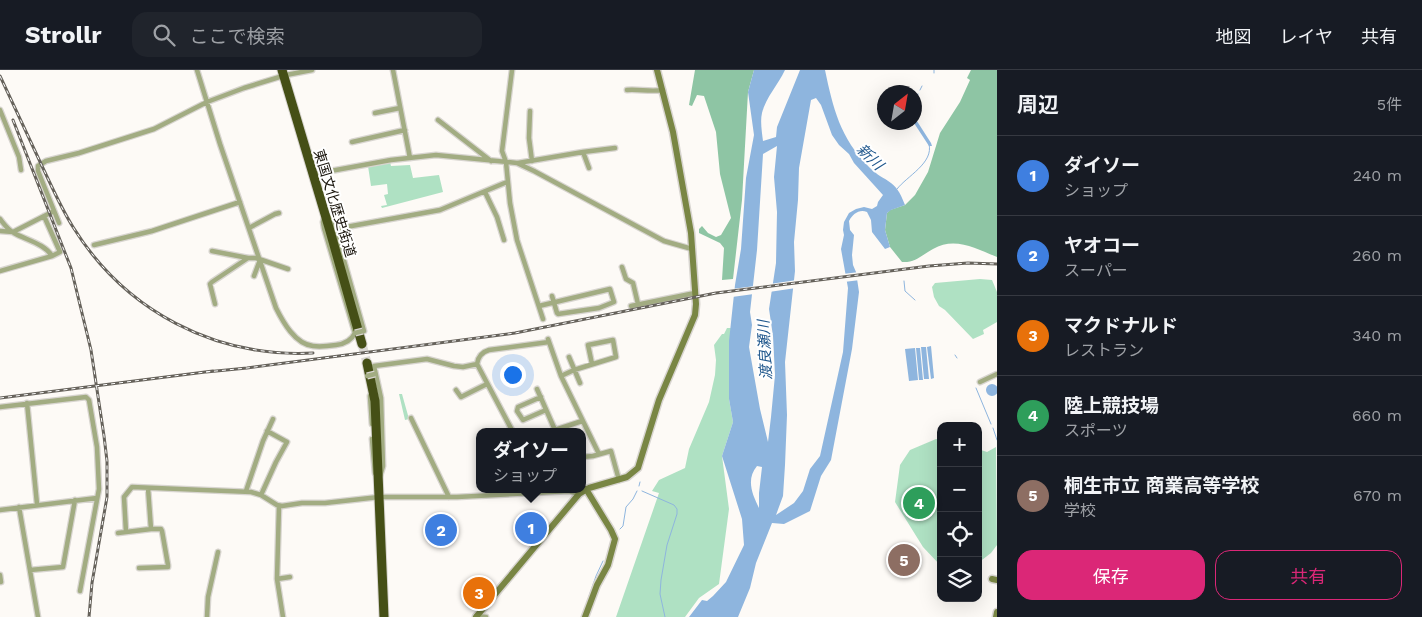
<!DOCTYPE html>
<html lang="ja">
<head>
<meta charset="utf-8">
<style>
  :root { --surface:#171b24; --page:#20242c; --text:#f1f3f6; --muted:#9ea1a6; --line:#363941; --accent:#db2777 }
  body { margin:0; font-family:"Work Sans","Noto Sans JP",sans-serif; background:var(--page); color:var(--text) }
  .controls { position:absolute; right:15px; bottom:15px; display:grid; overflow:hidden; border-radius:10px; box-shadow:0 5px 20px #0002 }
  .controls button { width:45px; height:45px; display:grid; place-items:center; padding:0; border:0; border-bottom:1px solid var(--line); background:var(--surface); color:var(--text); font:25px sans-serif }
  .compass { position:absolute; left:877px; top:15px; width:45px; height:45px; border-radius:50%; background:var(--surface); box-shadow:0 5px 20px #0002; rotate:31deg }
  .you { position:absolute; left:512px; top:304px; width:18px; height:18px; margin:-12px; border:4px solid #fff; border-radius:50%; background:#1a73e8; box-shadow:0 0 0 8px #1a73e833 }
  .badge { display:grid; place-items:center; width:32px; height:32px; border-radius:50%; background:var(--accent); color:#fff; font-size:16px; font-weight:700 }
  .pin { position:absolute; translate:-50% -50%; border:2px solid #fff; box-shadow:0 1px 5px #0006 }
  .popup { position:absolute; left:476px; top:358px; width:110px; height:65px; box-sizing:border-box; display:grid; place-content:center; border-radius:10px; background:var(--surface); filter:drop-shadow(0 1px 4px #0005); font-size:16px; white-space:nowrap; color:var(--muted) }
  .popup b { font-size:19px; color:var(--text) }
  .popup::after { content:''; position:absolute; left:50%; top:100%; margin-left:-10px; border:10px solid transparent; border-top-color:var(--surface) }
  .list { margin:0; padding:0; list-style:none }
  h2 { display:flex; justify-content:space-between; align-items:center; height:65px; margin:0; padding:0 20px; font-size:21px }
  h2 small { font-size:16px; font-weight:400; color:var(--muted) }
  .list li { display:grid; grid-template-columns:32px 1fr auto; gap:15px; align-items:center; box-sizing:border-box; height:80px; padding:0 20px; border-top:1px solid var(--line) }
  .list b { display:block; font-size:19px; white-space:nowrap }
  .list p { margin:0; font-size:16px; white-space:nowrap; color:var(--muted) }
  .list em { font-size:16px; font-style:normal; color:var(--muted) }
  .actions { display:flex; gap:10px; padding:15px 20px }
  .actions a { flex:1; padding:11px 0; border:1px solid var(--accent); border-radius:15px; text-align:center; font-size:18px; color:var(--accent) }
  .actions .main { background:var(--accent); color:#fff }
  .icon { flex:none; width:28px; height:28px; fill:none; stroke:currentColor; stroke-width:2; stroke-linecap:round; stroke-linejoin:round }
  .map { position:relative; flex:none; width:997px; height:547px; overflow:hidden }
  header { display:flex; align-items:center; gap:30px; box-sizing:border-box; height:70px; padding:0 25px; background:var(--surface); border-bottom:1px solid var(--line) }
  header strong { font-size:24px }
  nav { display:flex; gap:28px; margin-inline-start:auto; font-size:18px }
  .search { width:350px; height:45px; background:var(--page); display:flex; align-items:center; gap:12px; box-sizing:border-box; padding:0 18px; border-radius:15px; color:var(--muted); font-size:19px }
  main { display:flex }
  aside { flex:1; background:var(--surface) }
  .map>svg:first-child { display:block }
</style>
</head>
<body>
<header>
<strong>Strollr</strong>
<div class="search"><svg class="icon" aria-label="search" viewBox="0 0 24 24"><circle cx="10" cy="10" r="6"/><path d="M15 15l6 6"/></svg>ここで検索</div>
<nav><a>地図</a><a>レイヤ</a><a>共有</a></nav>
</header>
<main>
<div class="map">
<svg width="997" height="547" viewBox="0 0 997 547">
  <rect width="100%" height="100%" fill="#fdfaf6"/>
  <path fill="#afe1c3" d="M 390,92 L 391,96 L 410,95 L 413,108 L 439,105 L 443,122 L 382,138 L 381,136 L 387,135 L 384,125 L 388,124 L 387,114 L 371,116 L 368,96 Z
    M 980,209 L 992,210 L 997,222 L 997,252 L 983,260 L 984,264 L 973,269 L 945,240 L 939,236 L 934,227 L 932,217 L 935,213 Z
    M 727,258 L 731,258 L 729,329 L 733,352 L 722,386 L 729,439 L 719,514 L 699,528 L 685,547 L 616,547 L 659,423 L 652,421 L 659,410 L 685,398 L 689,379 L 709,332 L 715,305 L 716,290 L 714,275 L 722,264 L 724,264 Z
    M 399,324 L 402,324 L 409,349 L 405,350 Z
    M 936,369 L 941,370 L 941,496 L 923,477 L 895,432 L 900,395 L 910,380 Z
    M 996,377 L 997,475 L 991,483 L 978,493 L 978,382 L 981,380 L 987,382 Z"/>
  <path fill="#8ec5a4" d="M 695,0 L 754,0 L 748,22 L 742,130 L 733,209 L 722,210 L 724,178 L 720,173 L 699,163 L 699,159 L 702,156 L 708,163 L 716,167 L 721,165 L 731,148 L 720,104 L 716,62 L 704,26 L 697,25 L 692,36 L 689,35 Z
    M 971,0 L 997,0 L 997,187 C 977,179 955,166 933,179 C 922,185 915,193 902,192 L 890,177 L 885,160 L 887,143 L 890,140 L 905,135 L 915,125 L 928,102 L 940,63 L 960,32 L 970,10 L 967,8 Z"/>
  <path fill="#8eb5de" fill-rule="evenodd" d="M 754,0 L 785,0 C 778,15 766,27 762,43 C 760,51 762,63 763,71 L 776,67 L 777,57 L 800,0 L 825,0 C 833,38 840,68 869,97 C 886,114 895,107 905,135 L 891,140 L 887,143 L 885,160 L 890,177 L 885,179 L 872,162 L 871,150 L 867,142 C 859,139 853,144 849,151 L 850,160 L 854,165 L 852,185 L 853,195 L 856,202 L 859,222 L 852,279 L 831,390 L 821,406 L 810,441 L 784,454 L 772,453 L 756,493 L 750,518 L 738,547 L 689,547 L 702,530 L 707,531 L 713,526 L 726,512 L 744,475 L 742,449 L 722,386 L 733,352 L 729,329 L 729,271 L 735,215 L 741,179 L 746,108 L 754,65 L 748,22 ZM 816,28 L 821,35 L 832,65 L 839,75 L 849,84 L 854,93 L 883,125 L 878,132 L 877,136 L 872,139 L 864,137 L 856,139 L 849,143 L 844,152 L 843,160 L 844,165 L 841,179 L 848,218 L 843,282 L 820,386 L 810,399 L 803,421 L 794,433 L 776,445 L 783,426 L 785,395 L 787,345 L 785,292 L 795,201 L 794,172 L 798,130 L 799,98 L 811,30 ZM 777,76 L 774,107 L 777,142 L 776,193 L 769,239 L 773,266 L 775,305 L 771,347 L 768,372 L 760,339 L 749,277 L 752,255 L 750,242 L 757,180 L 763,84 ZM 757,396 L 762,397 L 759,423 L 759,438 C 752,424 746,409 757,396 Z
    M 915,48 L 931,73 L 932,76 L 929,76 L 914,53 Z
    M 931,276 L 934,308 L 931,309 L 927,277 Z
    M 921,277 L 926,277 L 929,309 L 924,309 Z
    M 915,278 L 918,310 L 909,311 L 905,279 Z
    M 916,278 L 920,278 L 923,310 L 919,310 Z
    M986 320a6 6 0 1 1 12 0a6 6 0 1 1-12 0Z"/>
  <path fill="#fdfaf6" d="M 859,202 L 860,210 L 844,212 L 843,204 Z
    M 797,210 L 796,218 L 769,222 L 770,214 Z
    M 755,216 L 754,224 L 732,227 L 732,219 Z"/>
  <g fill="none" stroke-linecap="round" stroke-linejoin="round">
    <path stroke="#8eb5de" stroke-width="1" d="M 934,0 L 934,3
      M 920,20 L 922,16
      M 916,31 L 918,24
      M 897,119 C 907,106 934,93 929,74
      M 904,211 L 905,221 L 915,230
      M 955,285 L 957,288
      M 976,318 L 991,354
      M 993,358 L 997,370
      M 639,416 L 640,412
      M 642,421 L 674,435 L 677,439 L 677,444 L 667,475 L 661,510 L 660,524 L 665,547
      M 620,459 L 623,456 L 626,437 L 633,429 L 637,421
      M 587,532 L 596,506 L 603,491"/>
    <path stroke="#dad7d3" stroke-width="9" stroke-dasharray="9 4.5" stroke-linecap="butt" d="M 362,274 L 367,293"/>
    <g stroke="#d8d5d0" stroke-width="7">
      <path id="street" d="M 197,0 L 220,74 L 276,238 C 283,252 295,274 313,276 C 320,277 329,276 336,275 C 345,274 351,271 355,263 L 324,158 L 323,152 L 324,148
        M 393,0 L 410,88
        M 512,0 L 502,81 L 506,92 L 510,133 L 517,170 L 543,249
        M 627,20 C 639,19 650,22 663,20
        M 0,40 L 19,87 L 21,100
        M 530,41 L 529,68 L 532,91
        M 375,43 L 400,38
        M 438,50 L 491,91
        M 352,72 L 405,60
        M 583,82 L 589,98
        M 518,93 L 583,82 L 615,78
        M 314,104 L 391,90 L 436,85 L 517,93 L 534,101 L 664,171 L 692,179
        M 485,122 L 497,147 L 504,170
        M 326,143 L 333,152 L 364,261 L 363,261
        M 0,149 C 4,154 8,160 14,163 C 26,170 45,174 52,186
        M 59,153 L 38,101 L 38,96 L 46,91 L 79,83 L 154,59 L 207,32 L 244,18 L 286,5 L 312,0
        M 249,158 L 275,144 L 279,143
        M 335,159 L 440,140 L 507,112
        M 0,161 L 13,162 L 54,141
        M 94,175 L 152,161 L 240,132
        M 212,181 L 248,188 L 256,188 L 288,199
        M 622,197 L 626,209 L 633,213 L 638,234
        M 0,201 L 52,186 L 60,182 L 44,146
        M 254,206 L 260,190
        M 215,234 L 210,214 L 212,212 L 248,188
        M 539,236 L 610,219 L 614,232 L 599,238 L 558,244 L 557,243 L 552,226
        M 631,236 L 695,223
        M 548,269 L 561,306 L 599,384
        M 569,287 L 580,313
        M 561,306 L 574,300 L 616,287 L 613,270 L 588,275 L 592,294
        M 980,312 L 997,304
        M 537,319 L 555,360 L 582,351
        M 456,320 L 461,327 L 487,314
        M 370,326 L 372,354
        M 541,327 L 518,337 L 517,341 L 523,350 L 546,340
        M 27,333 L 37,434
        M 0,337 L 86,327 L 89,330 L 97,377 L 99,419 L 80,521
        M 411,348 L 449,427
        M 513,362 L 477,294 C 478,287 482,282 489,280 L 549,272
        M 372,369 L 375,403
        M 582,387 L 593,386 L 611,381 L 619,410
        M 380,406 L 383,396 L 381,328 L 374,296 L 427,289 L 454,296 L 463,297 L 477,294
        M 246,421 L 263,371 L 273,349
        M 261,425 L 276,392 L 287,372 L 267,361
        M 279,436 L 277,509 L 283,547
        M 19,437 L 38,547
        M 0,440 L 97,428
        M 126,462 L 124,427 L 132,417 L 251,422 L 261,425 L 277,435 L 282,436 L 302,433 L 325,433 L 379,427 L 457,427 L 569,421 L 579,424
        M 118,463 L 151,459
        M 139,498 L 168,497 L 168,495 L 162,461 L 161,459 L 151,459 L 148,418
        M 30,500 L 63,497 L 75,430
        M 0,505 L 1,512
        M 277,509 L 290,507
        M 476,546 L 486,547
        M 207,547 L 208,527 L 218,482"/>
    </g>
    <g stroke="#d8d5d0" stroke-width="9">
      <path id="secondary" d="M 992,509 L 997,510
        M 476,547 L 579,424 L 589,418 L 627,407 L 638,398 L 659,330 L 695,245 L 696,234 L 691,163 L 673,62 L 657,0
        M 585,547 L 597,515 L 608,495 L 615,469 L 611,460 L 586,419
        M 996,547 L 997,542"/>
    </g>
    <g stroke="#d8d5d0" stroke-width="11">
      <path id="highway" d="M 282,0 L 330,161 L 362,274
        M 367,293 L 375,331 L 384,547"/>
    </g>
    <use href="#street" stroke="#a2ac82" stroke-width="4.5"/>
    <use href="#secondary" stroke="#798644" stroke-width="6"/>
    <use href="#highway" stroke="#454f16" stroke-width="9"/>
    <g stroke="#66625b" stroke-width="3">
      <path id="rail" d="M 0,6 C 14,36 28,66 42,96 C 52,117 61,138 73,157 C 125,241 215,288 313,283
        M 13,50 L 71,198 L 91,280 L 104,366 L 107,391 L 107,427 L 92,513 L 89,547
        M 206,302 L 247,298 L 515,263 L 716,223 L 929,196 L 968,193 L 997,194
        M 0,328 L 213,301"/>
    </g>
    <use href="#rail" stroke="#fff" stroke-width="1" stroke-dasharray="4" stroke-linecap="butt"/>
    <g stroke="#d8d5d0" stroke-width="7" stroke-linecap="butt">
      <path id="street-bridge" d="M 355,263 L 363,261
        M 367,306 L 375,304"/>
    </g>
    <use href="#street-bridge" stroke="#a2ac82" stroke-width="4.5"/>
  </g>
  <g text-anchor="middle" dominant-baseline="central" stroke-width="4" stroke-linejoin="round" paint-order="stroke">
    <g font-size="14" fill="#17120a" stroke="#fff">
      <text transform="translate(335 133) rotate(73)">東国文化歴史街道</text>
    </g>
    <g font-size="15" font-style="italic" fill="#21588d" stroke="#fff">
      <text transform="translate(870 87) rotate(44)">新川</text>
      <text transform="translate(765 280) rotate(-93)">渡良瀬川</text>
    </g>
  </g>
</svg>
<div class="controls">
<button>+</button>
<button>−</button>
<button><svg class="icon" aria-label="locate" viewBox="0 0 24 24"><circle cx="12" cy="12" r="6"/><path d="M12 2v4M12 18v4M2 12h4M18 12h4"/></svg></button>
<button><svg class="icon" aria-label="layers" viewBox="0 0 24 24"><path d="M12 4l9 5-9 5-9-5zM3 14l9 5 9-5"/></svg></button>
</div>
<svg class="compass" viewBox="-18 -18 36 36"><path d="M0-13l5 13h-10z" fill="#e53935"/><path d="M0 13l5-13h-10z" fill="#9ea1a6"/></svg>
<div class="you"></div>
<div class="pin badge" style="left:531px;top:458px;background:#3f7fe0">1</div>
<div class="popup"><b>ダイソー</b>ショップ</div>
<div class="pin badge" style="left:441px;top:460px;background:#3f7fe0">2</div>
<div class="pin badge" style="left:479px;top:523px;background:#e8710a">3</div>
<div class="pin badge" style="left:919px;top:433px;background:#2e9e5b">4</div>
<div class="pin badge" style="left:904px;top:490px;background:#8d6e63">5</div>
</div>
<aside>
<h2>周辺<small>5件</small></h2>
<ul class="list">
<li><span class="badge" style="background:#3f7fe0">1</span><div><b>ダイソー</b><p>ショップ</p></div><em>240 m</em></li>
<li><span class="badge" style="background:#3f7fe0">2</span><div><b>ヤオコー</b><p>スーパー</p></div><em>260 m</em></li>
<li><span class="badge" style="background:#e8710a">3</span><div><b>マクドナルド</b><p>レストラン</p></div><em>340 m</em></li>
<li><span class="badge" style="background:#2e9e5b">4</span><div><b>陸上競技場</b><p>スポーツ</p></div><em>660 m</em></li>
<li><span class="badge" style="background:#8d6e63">5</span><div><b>桐生市立 商業高等学校</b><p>学校</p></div><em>670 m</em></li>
</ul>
<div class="actions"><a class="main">保存</a><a>共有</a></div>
</aside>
</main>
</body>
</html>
